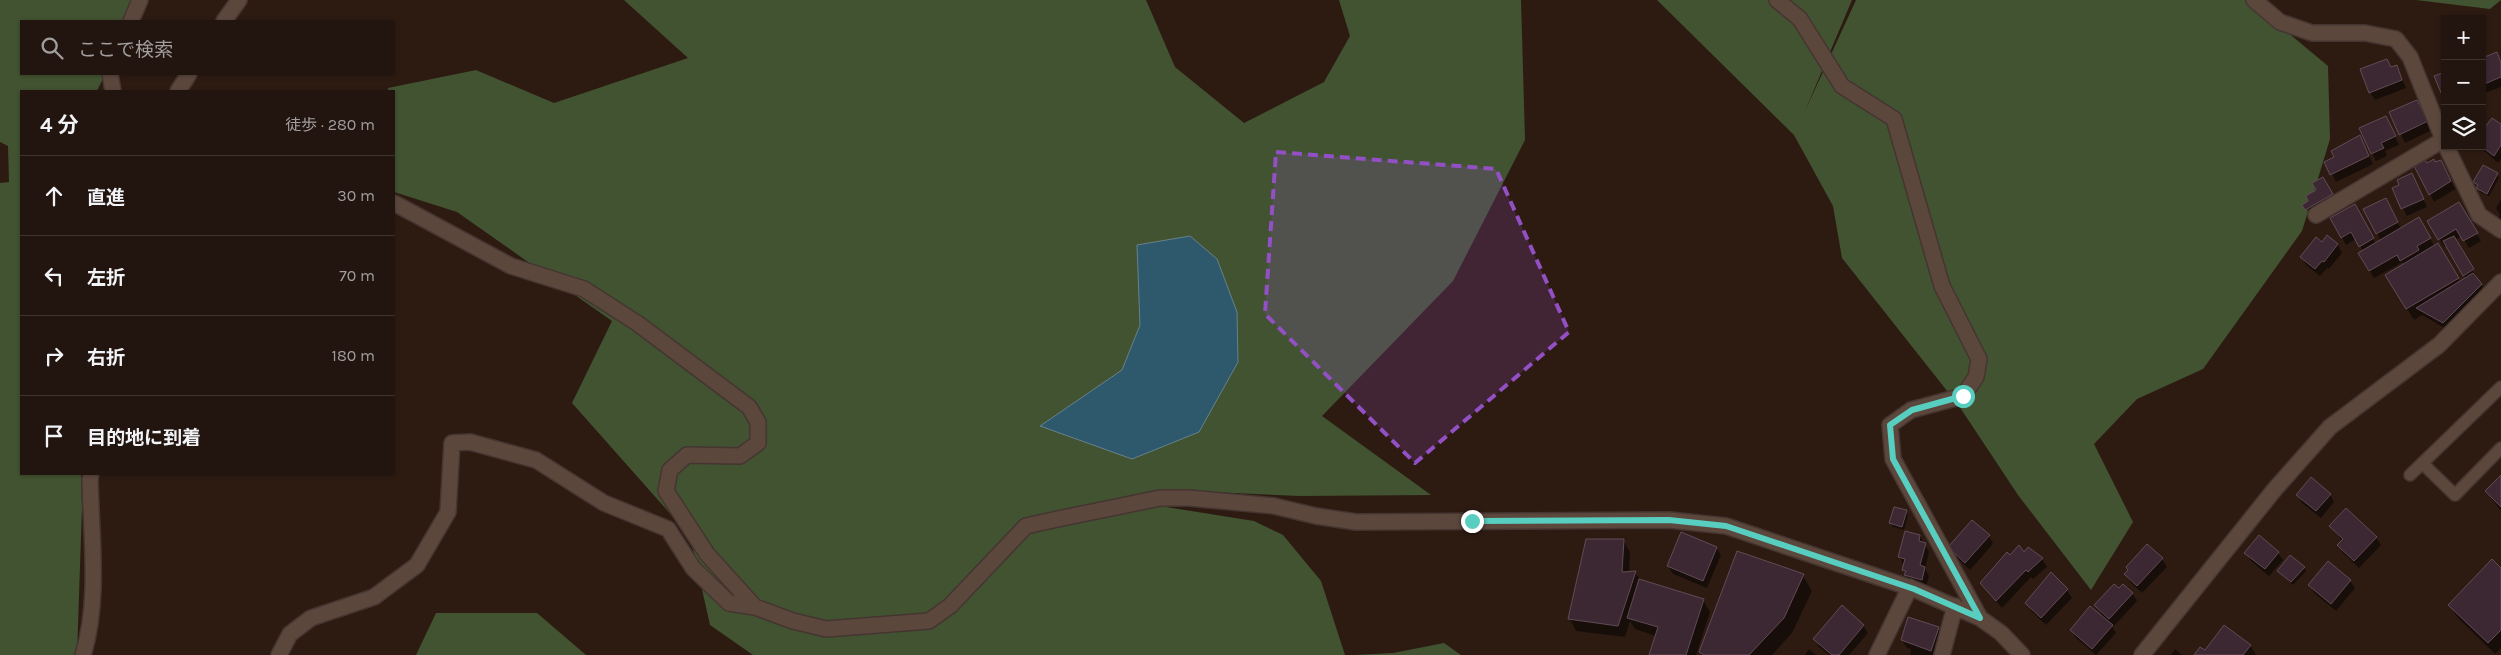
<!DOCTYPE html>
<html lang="ja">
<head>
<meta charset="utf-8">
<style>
  :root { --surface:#22140e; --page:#2e211c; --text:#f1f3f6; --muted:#a29e9e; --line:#3f332e }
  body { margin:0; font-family:Karla,"Noto Sans JP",sans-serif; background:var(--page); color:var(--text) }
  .controls { position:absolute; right:15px; top:15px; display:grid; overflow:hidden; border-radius:0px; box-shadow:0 1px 4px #0004 }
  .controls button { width:45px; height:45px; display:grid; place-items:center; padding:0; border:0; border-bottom:1px solid var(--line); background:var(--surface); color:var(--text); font:25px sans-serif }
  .stop { position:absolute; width:15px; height:15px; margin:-11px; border:4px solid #58cec0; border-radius:50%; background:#fff }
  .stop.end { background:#58cec0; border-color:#fff; box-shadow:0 1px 5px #0008 }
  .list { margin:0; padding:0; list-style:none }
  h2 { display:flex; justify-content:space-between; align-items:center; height:65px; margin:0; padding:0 20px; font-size:21px }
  h2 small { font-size:16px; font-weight:400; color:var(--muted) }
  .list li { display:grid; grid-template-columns:32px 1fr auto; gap:15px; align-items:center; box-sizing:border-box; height:80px; padding:0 20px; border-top:1px solid var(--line) }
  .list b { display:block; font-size:19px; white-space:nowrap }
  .list em { font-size:16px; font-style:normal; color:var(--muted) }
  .icon { flex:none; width:28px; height:28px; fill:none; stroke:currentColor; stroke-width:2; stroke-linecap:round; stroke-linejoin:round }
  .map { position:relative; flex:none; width:2501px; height:655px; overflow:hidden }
  .search { position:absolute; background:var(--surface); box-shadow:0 1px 4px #0004; left:20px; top:20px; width:375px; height:55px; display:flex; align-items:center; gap:12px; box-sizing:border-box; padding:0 18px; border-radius:0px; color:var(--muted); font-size:19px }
  .panel { position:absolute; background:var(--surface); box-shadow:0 1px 4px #0004; left:20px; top:90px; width:375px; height:385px; border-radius:0px }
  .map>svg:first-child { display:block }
</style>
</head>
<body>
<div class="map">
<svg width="2501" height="655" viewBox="0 0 2501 655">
  <rect width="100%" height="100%" fill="#2d1b12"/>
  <path fill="#425331" d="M 0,0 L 137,0 L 128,21 L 21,21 L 21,74 L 105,74 L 97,91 L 21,91 L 21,474 L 81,474 L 82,507 L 77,655 L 0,655 L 0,183 L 9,182 L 8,146 L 0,142 Z
    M 624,0 L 1146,0 L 1175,67 L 1244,123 L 1324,82 L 1350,36 L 1339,0 L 1521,0 L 1525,140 L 1453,281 L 1322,416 L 1431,495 L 1300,496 L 1167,490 L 1166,507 L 1254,521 L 1283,535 L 1321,581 L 1345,655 L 753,655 L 710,625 L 690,536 L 572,403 L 612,321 L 457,212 L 394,192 L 394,91 L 388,91 L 388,88 L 476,70 L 554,103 L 688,58 Z
    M 1657,0 L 1852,0 L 1805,111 L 1856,0 L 2249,0 L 2328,66 L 2330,139 L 2302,231 L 2203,369 L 2137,399 L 2094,444 L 2133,522 L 2091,590 L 2018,495 L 1959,406 L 1842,258 L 1833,206 L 1794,135 Z
    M 2416,0 L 2501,0 L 2490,9 Z
    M 436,613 L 537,613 L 586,655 L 416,655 Z
    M 1444,643 L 1461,655 L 1355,655 L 1393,653 Z"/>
  <path fill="#2e586c" stroke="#67818d" d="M 1190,236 L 1217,259 L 1237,312 L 1238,362 L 1199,432 L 1132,459 L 1040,426 L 1122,370 L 1140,325 L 1137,245 Z"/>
  <path fill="#0007" d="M 2497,54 L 2501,61 L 2501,87 L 2482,94 L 2482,59 Z
    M 2396,66 L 2406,88 L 2375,100 L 2370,92 L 2391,68 Z
    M 2421,109 L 2432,130 L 2405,143 L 2390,113 Z
    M 2390,125 L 2399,145 L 2385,151 L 2387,156 L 2376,161 L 2372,153 Z
    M 2501,126 L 2501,159 L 2498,163 L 2479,146 L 2482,146 Z
    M 2364,145 L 2373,164 L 2336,182 L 2326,162 Z
    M 2427,165 L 2445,169 L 2455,189 L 2434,202 L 2430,194 Z
    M 2497,174 L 2499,178 L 2489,196 L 2480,192 L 2475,182 Z
    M 2323,178 L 2337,202 L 2311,217 L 2304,205 L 2310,202 Z
    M 2416,183 L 2427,207 L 2407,216 L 2393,189 Z
    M 2501,199 L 2501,228 L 2497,221 L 2500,215 L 2496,208 Z
    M 2458,204 L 2481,241 L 2469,248 L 2462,236 L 2455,240 L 2486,293 L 2448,330 L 2422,315 L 2414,320 L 2394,287 L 2404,265 L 2403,262 L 2374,278 L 2359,253 L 2363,251 L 2356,239 L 2346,245 L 2332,219 L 2354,206 L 2376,244 L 2381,241 L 2377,233 L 2390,207 L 2401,229 L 2418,219 L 2435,247 L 2438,245 L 2460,282 L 2466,279 L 2447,245 L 2444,247 L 2429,221 Z
    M 2327,237 L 2338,245 L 2342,253 L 2329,269 L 2327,268 L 2320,276 L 2306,265 L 2302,257 L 2322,244 Z
    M 2501,477 L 2501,511 L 2486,491 Z
    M 2330,494 L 2334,502 L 2321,518 L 2302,503 L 2298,495 Z
    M 1906,511 L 1908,515 L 1904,530 L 1893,527 L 1891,523 Z
    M 2331,526 L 2376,537 L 2381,545 L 2359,568 L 2343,553 L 2338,545 L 2342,541 Z
    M 1920,536 L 1929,552 L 1925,568 L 1929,576 L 1926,587 L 1910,583 L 1900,557 Z
    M 1989,536 L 1993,544 L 1970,570 L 1954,555 L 1949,547 Z
    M 1623,540 L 1630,552 L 1629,573 L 1635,572 L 1640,580 L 1703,600 L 1710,612 L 1696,655 L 1650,655 L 1656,636 L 1635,629 L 1630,621 L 1625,637 L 1576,631 L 1570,619 Z
    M 2147,545 L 2162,559 L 2167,567 L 2142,593 L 2130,582 L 2125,574 Z
    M 1716,547 L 1721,555 L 1707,588 L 1673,574 L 1668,566 Z
    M 2028,548 L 2042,559 L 2047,567 L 2033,579 L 2031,577 L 2002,608 L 1981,584 L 2010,557 L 2024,554 Z
    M 2246,553 L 2278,553 L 2283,560 L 2269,576 L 2251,561 Z
    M 2304,567 L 2306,571 L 2293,585 L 2278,571 Z
    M 2501,569 L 2501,648 L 2495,654 L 2457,617 L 2450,606 Z
    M 2051,574 L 2067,590 L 2072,598 L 2046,625 L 2031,611 L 2027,603 Z
    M 1803,576 L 1812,591 L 1792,633 L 1772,655 L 1702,655 L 1700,652 Z
    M 2350,581 L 2355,588 L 2336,611 L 2314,593 L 2310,585 Z
    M 2119,590 L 2132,593 L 2137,601 L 2114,626 L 2110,623 L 2116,633 L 2096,655 L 2076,638 L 2071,630 L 2103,617 L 2096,606 Z
    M 1863,625 L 1868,633 L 1849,655 L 1829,655 L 1819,647 L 1815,639 Z
    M 1938,628 L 1942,636 L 1936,655 L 1910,655 L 1911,649 L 1907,648 L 1902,640 Z
    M 2250,645 L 2256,655 L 2196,655 L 2205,652 Z
    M 1809,649 L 1816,655 L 1805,655 Z
    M 2175,649 L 2182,655 L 2171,655 Z"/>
  <path fill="#3c2832" stroke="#614b56" d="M 2497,52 L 2501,63 L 2501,77 L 2482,85 L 2482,58 Z
    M 2387,59 L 2391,67 L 2397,65 L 2402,80 L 2369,93 L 2360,69 Z
    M 2445,72 L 2445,99 L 2444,100 L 2434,76 Z
    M 2417,100 L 2428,121 L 2399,135 L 2389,112 Z
    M 2386,116 L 2396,136 L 2381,143 L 2384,148 L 2371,154 L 2359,128 Z
    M 2492,118 L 2501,124 L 2501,145 L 2494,156 L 2481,146 L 2482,131 Z
    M 2360,135 L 2369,156 L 2330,175 L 2324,162 L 2334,157 L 2331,151 Z
    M 2434,159 L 2435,162 L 2441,160 L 2451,181 L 2429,195 L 2414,166 L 2425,160 L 2427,163 Z
    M 2483,165 L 2498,173 L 2487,194 L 2476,188 L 2478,185 L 2473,182 Z
    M 2412,173 L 2424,199 L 2401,209 L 2392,188 L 2399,185 L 2397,180 Z
    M 2323,177 L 2333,194 L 2305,210 L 2302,205 L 2308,201 L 2306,196 L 2316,190 L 2312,183 Z
    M 2386,198 L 2398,222 L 2376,234 L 2363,209 Z
    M 2459,202 L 2478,233 L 2463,241 L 2456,229 L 2438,240 L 2427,221 Z
    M 2355,204 L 2374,238 L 2359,247 L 2351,232 L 2341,238 L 2330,218 Z
    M 2419,217 L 2431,238 L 2417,246 L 2419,250 L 2400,261 L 2397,255 L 2369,271 L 2358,253 Z
    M 2327,235 L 2338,244 L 2324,262 L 2322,261 L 2315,269 L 2300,257 L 2316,237 L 2322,242 Z
    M 2454,236 L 2474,269 L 2463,276 L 2443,241 Z
    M 2438,243 L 2459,278 L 2406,309 L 2385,275 Z
    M 2473,273 L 2482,284 L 2443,323 L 2416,308 Z
    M 2501,475 L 2501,507 L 2485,491 Z
    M 2311,477 L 2331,494 L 2316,511 L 2296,495 Z
    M 1894,507 L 1907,510 L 1902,527 L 1889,523 Z
    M 2346,508 L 2377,537 L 2354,561 L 2337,545 L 2343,539 L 2329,526 Z
    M 1972,520 L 1990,535 L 1965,563 L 1948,547 Z
    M 1905,531 L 1920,535 L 1919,541 L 1926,543 L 1920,565 L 1925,567 L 1922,580 L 1904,575 L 1906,571 L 1902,570 L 1905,559 L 1898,557 Z
    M 1681,532 L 1717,547 L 1703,581 L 1667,566 Z
    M 2259,535 L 2279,552 L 2265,569 L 2244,553 Z
    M 1586,539 L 1624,539 L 1622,572 L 1636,571 L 1618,626 L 1568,619 Z
    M 2147,544 L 2163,558 L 2137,586 L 2124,574 L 2128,570 L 2126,567 Z
    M 2019,545 L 2024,552 L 2028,547 L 2043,558 L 2028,572 L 2026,570 L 1996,601 L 1980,583 L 2007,552 L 2010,555 Z
    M 1737,551 L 1804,574 L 1784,618 L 1749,655 L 1704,655 L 1699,652 Z
    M 2290,555 L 2305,567 L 2291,582 L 2277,571 Z
    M 2492,559 L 2501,568 L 2501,630 L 2488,643 L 2448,605 Z
    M 2328,561 L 2351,580 L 2331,604 L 2308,585 Z
    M 2051,572 L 2068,589 L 2041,618 L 2025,603 Z
    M 1639,579 L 1704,599 L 1686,655 L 1649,655 L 1658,627 L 1627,618 Z
    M 2114,584 L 2119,588 L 2123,584 L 2133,593 L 2109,619 L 2094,605 Z
    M 1842,605 L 1864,625 L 1839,655 L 1832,655 L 1813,639 Z
    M 2090,606 L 2113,625 L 2092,649 L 2070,630 Z
    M 1908,617 L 1939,627 L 1931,651 L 1901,640 Z
    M 2224,625 L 2251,645 L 2243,655 L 2194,655 L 2200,647 L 2205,650 Z"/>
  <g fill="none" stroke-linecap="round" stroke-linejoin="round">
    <g stroke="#453531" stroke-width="14">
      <path id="lane" d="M 2422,463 L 2455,495 L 2501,448
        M 2410,475 L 2501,387"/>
    </g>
    <g stroke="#453531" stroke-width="18">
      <path id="street" d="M 1777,0 L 1800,19 L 1842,86 L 1894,119 L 1942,286 L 1979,359 L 1976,377 L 1963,396 L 1911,410 L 1890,425 L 1893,459 L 1980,618
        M 2254,0 L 2280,22 L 2312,33 L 2365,33 L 2396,39 L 2410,57 L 2445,144
        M 131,21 L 140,0
        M 224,21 L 239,0
        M 110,74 L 113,91
        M 178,91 L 189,74
        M 2446,146 L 2479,215 L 2501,230
        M 394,203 L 511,266 L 584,289 L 637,323 L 749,407 L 758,422 L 758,443 L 740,456 L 687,455 L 670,470 L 666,491 L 707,554 L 755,607
        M 2316,215 L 2443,140
        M 83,655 C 100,600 91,537 90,479 L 91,474
        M 279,655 L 290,634 L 311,618 L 374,597 L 417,565 L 448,512 L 452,443 L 470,442 L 536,460 L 604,503 L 668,529 L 693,568 L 729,603 L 755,607 L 793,621 L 826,629 L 929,621 L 950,606 L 1026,526 L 1053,520 L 1160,498 L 1189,498 L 1274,506 L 1316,516 L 1356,522 L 1669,520 L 1726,526 L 1914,589 L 1980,618 L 2001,633 L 2022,655
        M 1877,655 L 1910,587
        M 1942,655 L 1955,606
        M 2142,655 L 2275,489 L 2330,427 L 2439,345 L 2501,282"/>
    </g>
    <use href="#lane" stroke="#5c473d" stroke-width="11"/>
    <use href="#street" stroke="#5c473d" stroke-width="15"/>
  </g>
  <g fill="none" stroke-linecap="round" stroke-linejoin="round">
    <path stroke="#58cec0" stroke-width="6" d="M 1472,521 L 1669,520 L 1726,526 L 1914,589 L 1980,618 L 1893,459 L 1890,425 L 1912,410 L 1963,396"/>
  </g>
  <path fill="#9250c4" fill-opacity="0.2" stroke="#9250c4" stroke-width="4" stroke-dasharray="10 6" stroke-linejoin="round" d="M 1276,152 L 1496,169 L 1569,332 L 1415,463 L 1265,314 Z"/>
</svg>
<div class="controls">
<button>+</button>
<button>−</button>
<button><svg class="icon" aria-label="layers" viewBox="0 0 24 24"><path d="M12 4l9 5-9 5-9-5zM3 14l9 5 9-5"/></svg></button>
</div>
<div class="stop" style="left:1963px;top:396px"></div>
<div class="stop end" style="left:1472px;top:521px"></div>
<div class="search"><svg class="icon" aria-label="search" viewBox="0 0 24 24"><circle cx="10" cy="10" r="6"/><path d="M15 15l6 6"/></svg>ここで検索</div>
<section class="panel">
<h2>4 分<small>徒歩 · 280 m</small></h2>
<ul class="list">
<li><svg class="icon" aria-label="ahead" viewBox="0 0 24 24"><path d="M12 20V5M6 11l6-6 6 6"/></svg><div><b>直進</b></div><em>30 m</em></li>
<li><svg class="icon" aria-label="left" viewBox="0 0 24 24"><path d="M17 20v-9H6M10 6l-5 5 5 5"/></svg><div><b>左折</b></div><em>70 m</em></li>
<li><svg class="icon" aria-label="right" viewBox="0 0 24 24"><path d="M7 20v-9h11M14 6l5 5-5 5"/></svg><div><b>右折</b></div><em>180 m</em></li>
<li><svg class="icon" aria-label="arrive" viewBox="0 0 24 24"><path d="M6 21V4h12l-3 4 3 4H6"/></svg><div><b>目的地に到着</b></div></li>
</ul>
</section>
</div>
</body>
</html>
